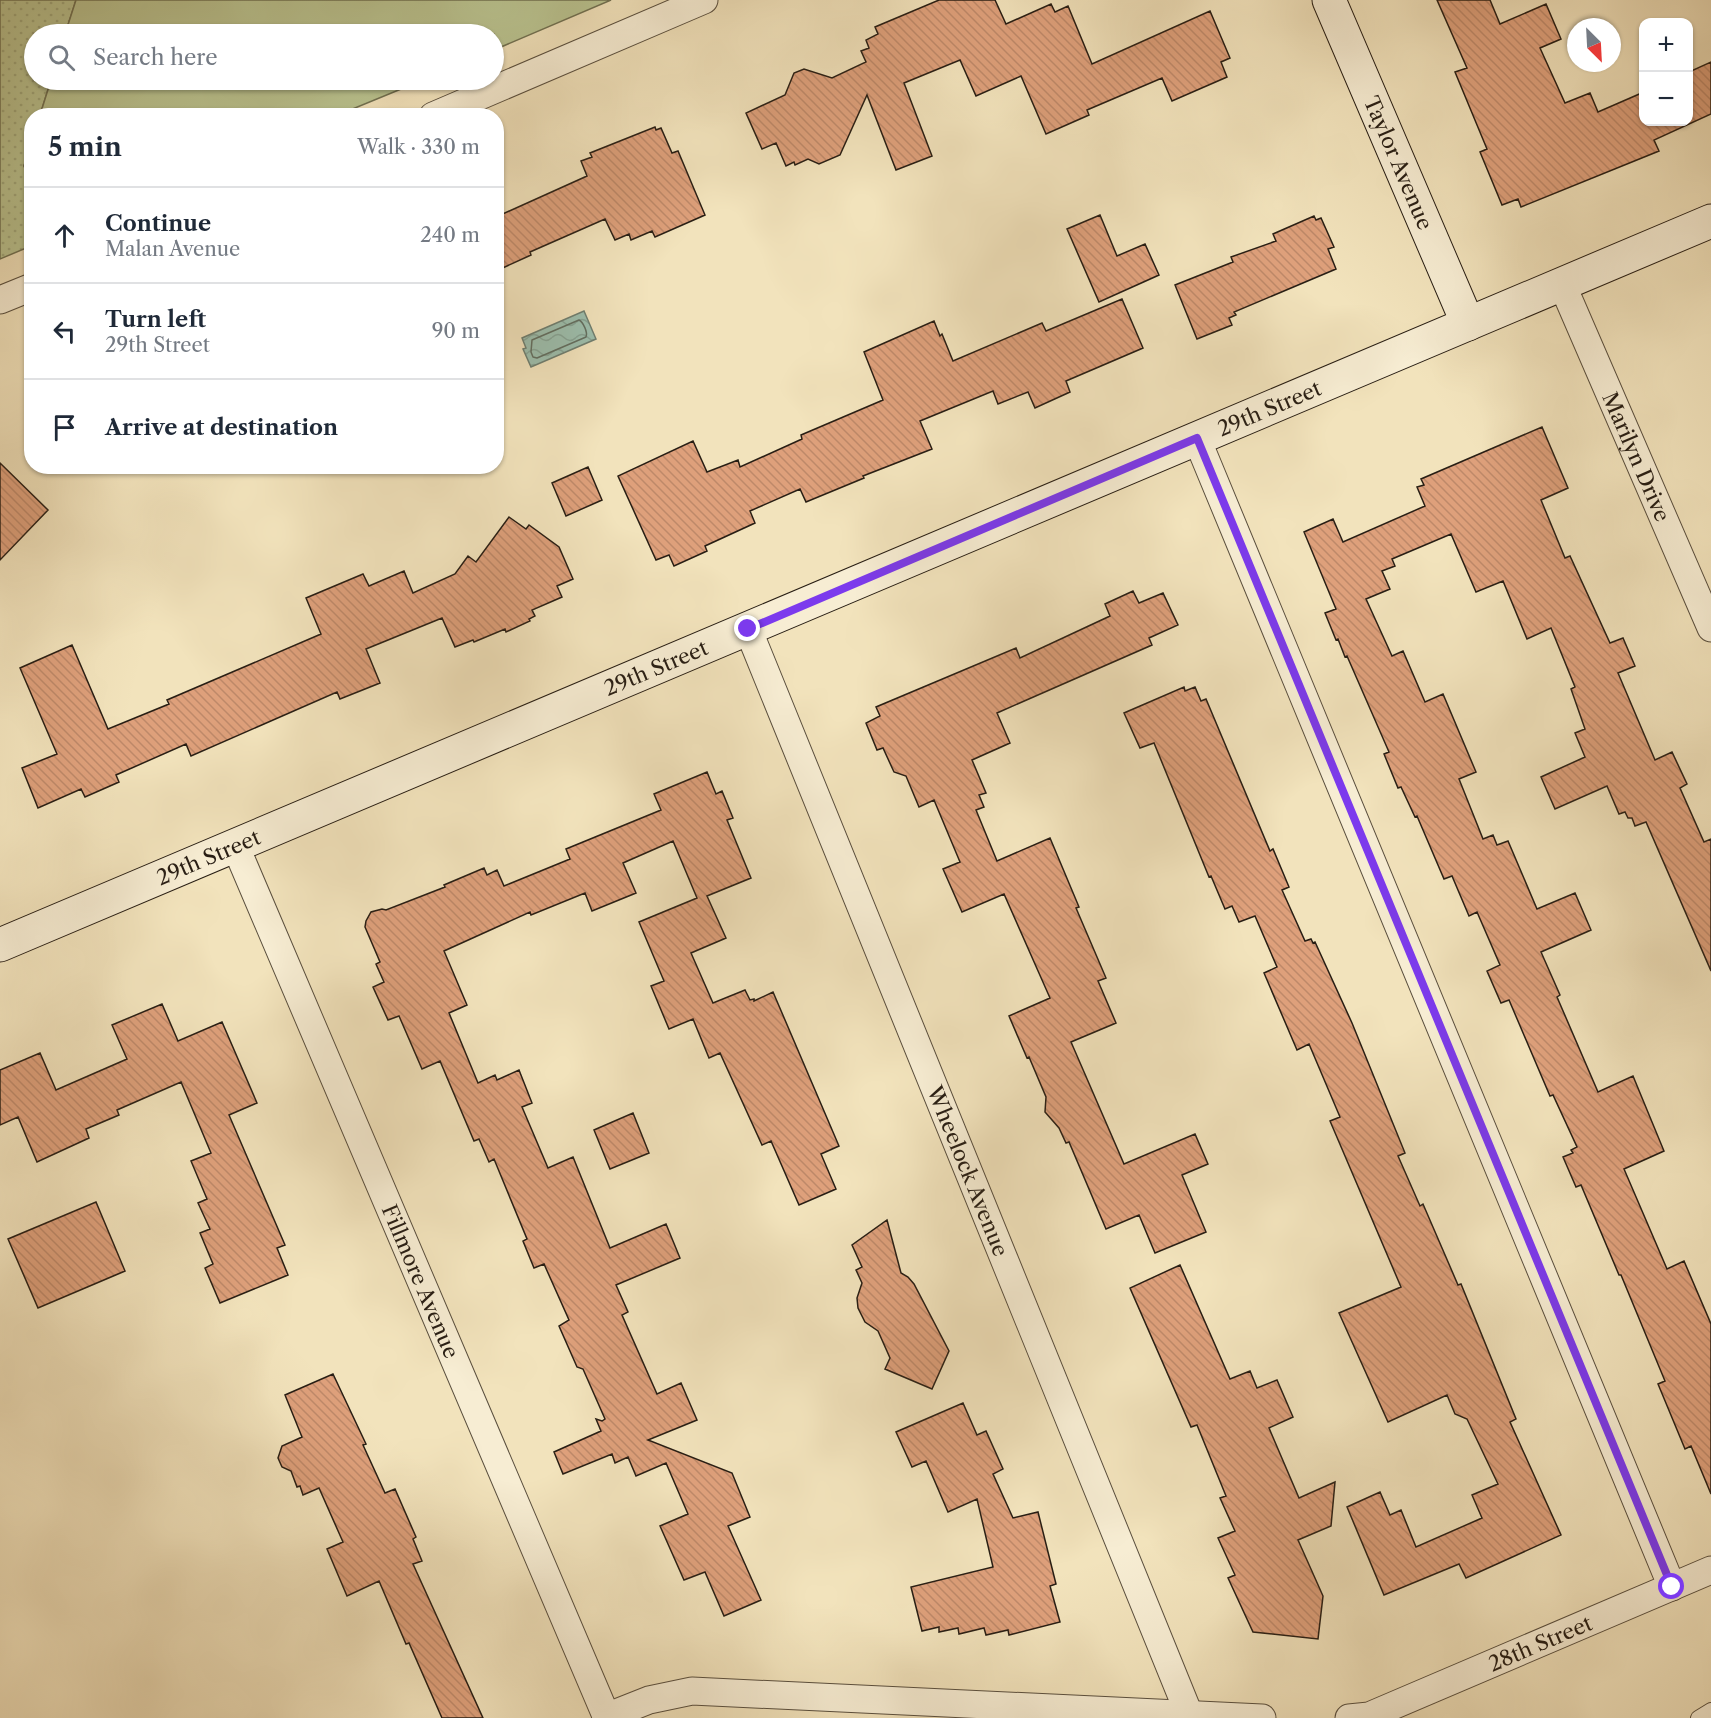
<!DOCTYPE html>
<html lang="en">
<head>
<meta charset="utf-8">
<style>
  :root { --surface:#fff; --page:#f6f6f7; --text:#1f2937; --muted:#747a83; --line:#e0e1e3 }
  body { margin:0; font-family:"Libre Caslon Text",serif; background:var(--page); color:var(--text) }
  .controls { position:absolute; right:18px; top:18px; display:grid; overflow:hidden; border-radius:12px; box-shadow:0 2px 4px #0004 }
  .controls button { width:54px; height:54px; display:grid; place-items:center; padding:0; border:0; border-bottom:2px solid var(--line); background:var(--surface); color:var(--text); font:30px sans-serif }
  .compass { position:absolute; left:1567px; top:18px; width:54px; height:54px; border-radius:50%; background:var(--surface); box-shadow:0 2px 4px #0004; rotate:156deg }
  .stop { position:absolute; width:18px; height:18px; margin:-14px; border:4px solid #7c3aed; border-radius:50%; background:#fff }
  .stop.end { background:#7c3aed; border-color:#fff; box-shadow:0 2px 6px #0008 }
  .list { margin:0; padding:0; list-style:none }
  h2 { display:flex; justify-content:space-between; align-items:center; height:78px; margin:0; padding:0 24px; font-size:26px }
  h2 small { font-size:20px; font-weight:400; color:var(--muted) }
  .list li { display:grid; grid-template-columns:39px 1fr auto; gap:18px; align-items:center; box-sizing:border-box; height:96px; padding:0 24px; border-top:2px solid var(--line) }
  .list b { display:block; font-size:22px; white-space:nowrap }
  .list p { margin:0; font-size:20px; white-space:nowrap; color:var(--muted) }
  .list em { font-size:20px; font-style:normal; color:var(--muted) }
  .icon { flex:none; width:33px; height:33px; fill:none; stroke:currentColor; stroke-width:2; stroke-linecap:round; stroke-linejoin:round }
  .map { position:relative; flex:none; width:1711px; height:1718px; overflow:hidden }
  .search { position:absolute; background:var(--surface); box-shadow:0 2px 4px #0004; left:24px; top:24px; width:480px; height:66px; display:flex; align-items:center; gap:15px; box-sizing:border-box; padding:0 21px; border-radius:33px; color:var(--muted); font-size:22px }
  .panel { position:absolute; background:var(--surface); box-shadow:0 2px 4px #0004; left:24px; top:108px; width:480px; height:366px; border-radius:24px }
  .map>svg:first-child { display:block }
</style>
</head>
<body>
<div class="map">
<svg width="1711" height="1718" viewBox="0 0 1711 1718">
  <defs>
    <pattern id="grass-dots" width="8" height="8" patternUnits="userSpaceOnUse" patternTransform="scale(1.5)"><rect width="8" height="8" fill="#bac491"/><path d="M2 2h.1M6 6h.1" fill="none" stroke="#a0a87c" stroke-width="1.8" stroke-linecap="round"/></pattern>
    <pattern id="water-waves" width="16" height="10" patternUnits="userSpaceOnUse" patternTransform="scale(1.5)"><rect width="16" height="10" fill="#9cbead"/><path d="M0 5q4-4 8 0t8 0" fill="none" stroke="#86a394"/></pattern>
    <pattern id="building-back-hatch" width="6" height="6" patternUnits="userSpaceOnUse" patternTransform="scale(1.5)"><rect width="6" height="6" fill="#dea07b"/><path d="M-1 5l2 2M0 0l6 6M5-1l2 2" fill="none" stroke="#be8969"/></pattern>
  </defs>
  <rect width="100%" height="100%" fill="#f2e3bc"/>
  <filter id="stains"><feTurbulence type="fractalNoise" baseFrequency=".00333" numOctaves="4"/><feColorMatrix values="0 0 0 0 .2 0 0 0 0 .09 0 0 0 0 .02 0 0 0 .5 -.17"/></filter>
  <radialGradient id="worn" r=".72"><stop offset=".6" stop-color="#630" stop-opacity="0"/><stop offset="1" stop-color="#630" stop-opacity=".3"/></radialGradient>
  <path fill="url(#grass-dots)" stroke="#717152" stroke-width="1.5" d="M 0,0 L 76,0 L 65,34 L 34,34 L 34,80 L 51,80 L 40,115 L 32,116 L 31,143 L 24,166 L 31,182 L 31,246 L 0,259 Z"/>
  <path fill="#bac491" stroke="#717152" stroke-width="1.5" d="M 76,0 L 611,0 L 494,50 L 494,34 L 65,34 Z
    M 51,80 L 423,80 L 338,115 L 40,115 Z
    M 31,143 L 31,182 L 24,166 Z"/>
  <path fill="url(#water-waves)" stroke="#6e7e70" stroke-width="1.5" d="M 584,311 L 596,339 L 531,367 L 523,349 L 526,348 L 522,338 Z"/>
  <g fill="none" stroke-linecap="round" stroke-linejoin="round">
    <path stroke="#626e60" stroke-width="1.5" d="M 579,320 C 583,322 588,332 586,337 L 537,358 L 533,357 L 531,352 L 532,340 Z"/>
  </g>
  <path fill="url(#building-back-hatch)" stroke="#281e14" stroke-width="1.5" d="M 939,0 L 995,0 L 1006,24 L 1051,4 L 1055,12 L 1068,6 L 1092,64 L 1210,11 L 1230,58 L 1221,62 L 1227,77 L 1172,101 L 1162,78 L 1087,110 L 1089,115 L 1046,134 L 1021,76 L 976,96 L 960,60 L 904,83 L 932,156 L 896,170 L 867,95 L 840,155 L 819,164 L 808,159 L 795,165 L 794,162 L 786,166 L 776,143 L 762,149 L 746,113 L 785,95 L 794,73 L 804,69 L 832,78 L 866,62 L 861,51 L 869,48 L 866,40 L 878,34 L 875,27 Z
    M 1437,0 L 1490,0 L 1500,24 L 1546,4 L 1561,39 L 1540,48 L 1565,103 L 1590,93 L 1598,112 L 1644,92 L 1644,122 L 1689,122 L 1689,72 L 1711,62 L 1711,114 L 1654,140 L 1659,151 L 1521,207 L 1518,199 L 1502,205 L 1480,152 L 1487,149 L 1455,72 L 1467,68 Z
    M 655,127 L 656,130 L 661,128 L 672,153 L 678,151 L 705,215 L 655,237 L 652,231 L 631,240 L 629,234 L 615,240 L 605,219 L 530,252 L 531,255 L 496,271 L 496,217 L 587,176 L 581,161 L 592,157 L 590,153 Z
    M 1100,215 L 1117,256 L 1145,244 L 1159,275 L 1099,302 L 1067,229 Z
    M 1314,216 L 1316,220 L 1321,218 L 1334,247 L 1328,249 L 1336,269 L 1234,312 L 1236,315 L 1229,318 L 1232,325 L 1197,339 L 1175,285 L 1233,262 L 1231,257 L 1276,241 L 1273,234 Z
    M 1122,299 L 1143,348 L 1066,381 L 1070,392 L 1035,408 L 1028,392 L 998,404 L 993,391 L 920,421 L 932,449 L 863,476 L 864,478 L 806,502 L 800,489 L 750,511 L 755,523 L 705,546 L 707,551 L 674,566 L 669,555 L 656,560 L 618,476 L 693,441 L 707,472 L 738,460 L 740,467 L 802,439 L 801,435 L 883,400 L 864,352 L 934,321 L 940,336 L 942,334 L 953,361 L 1042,323 L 1046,331 Z
    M 1542,427 L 1568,488 L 1541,500 L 1565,558 L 1570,556 L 1610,643 L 1623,638 L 1635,666 L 1618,673 L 1655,760 L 1672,752 L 1687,784 L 1680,788 L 1704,842 L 1711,839 L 1711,971 L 1646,822 L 1635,826 L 1632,818 L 1628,818 L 1625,812 L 1619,814 L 1607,786 L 1555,809 L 1541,777 L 1585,757 L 1575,733 L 1585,729 L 1571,689 L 1575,687 L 1551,628 L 1527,639 L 1503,581 L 1476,592 L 1451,534 L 1392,559 L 1395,566 L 1382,571 L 1390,589 L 1366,599 L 1392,656 L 1403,651 L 1425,702 L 1443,694 L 1476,772 L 1459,779 L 1483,839 L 1493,835 L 1497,845 L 1508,841 L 1537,909 L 1575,893 L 1591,930 L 1541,952 L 1560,995 L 1557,997 L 1598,1092 L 1633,1076 L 1664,1151 L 1624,1169 L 1667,1269 L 1684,1261 L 1711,1324 L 1711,1494 L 1691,1446 L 1685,1449 L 1658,1384 L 1665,1381 L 1621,1275 L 1619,1275 L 1581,1185 L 1576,1187 L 1563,1157 L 1573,1153 L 1571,1150 L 1577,1147 L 1553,1095 L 1550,1096 L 1509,1000 L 1501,1003 L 1487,971 L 1500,965 L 1477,912 L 1469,916 L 1452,876 L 1444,879 L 1417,816 L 1415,817 L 1401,787 L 1398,788 L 1384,754 L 1389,752 L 1347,656 L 1345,657 L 1338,639 L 1336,640 L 1325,613 L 1336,609 L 1304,532 L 1333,519 L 1343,542 L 1425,506 L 1417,487 L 1424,485 L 1421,479 Z
    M 0,463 L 48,510 L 0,560 Z
    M 588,467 L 602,500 L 566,516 L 552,483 Z
    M 509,517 L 526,529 L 529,525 L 559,547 L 573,579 L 557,586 L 562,597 L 532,610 L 535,616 L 529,619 L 530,621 L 506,632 L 505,629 L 474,642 L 473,640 L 455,647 L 442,618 L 366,649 L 380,683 L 340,699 L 337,692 L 191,756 L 186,744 L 116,775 L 119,782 L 85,797 L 81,789 L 38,808 L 22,768 L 57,754 L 20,668 L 72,645 L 108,729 L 169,704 L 167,700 L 321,634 L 306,598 L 363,574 L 369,586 L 404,571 L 413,593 L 455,574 L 468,556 L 476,562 Z
    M 1133,591 L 1139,603 L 1163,593 L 1178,625 L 1149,638 L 1152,645 L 997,713 L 1010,743 L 972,760 L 986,793 L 979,795 L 984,807 L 976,810 L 997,861 L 1050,838 L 1079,907 L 1076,908 L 1106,978 L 1098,981 L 1116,1023 L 1071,1042 L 1124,1164 L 1195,1134 L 1208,1164 L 1182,1175 L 1206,1232 L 1155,1253 L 1139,1215 L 1106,1229 L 1069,1142 L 1066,1143 L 1059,1128 L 1045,1112 L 1046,1097 L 1029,1057 L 1027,1058 L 1009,1016 L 1050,998 L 1004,894 L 962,912 L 943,869 L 960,862 L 934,800 L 919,807 L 906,776 L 894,772 L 883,748 L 877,750 L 866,723 L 880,716 L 876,707 L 1016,648 L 1020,658 L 1110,616 L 1105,604 Z
    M 1184,687 L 1185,691 L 1195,687 L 1201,701 L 1206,699 L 1270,851 L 1273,849 L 1289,887 L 1282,890 L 1305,941 L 1311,939 L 1313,943 L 1315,942 L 1352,1023 L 1405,1153 L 1398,1156 L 1420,1206 L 1423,1204 L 1458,1285 L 1461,1284 L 1516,1419 L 1510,1422 L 1561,1535 L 1466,1578 L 1459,1564 L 1384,1595 L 1347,1507 L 1380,1492 L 1390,1515 L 1401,1510 L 1416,1547 L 1482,1518 L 1472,1495 L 1498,1484 L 1467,1419 L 1455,1414 L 1447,1395 L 1388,1422 L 1339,1313 L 1401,1287 L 1330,1121 L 1340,1117 L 1309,1044 L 1297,1050 L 1264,973 L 1277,967 L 1255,916 L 1239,922 L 1232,906 L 1225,909 L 1211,876 L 1209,877 L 1154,743 L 1140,748 L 1124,713 Z
    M 707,772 L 716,794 L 722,791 L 733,818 L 727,820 L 751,878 L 707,896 L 726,938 L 691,953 L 713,1003 L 745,990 L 750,1000 L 754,999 L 754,1001 L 773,992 L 839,1146 L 821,1154 L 836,1189 L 799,1205 L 771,1141 L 762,1145 L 720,1053 L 709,1058 L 693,1019 L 669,1029 L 651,986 L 664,981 L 639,922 L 697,898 L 673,841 L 623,863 L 636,893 L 592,911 L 585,893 L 531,915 L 530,912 L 444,951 L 467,1005 L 449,1013 L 478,1083 L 495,1075 L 497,1080 L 519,1070 L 532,1103 L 522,1107 L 548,1168 L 573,1157 L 610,1248 L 666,1224 L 680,1258 L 616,1285 L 628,1312 L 622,1315 L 657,1394 L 681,1383 L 697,1420 L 648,1440 L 732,1473 L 750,1517 L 728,1526 L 761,1600 L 724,1616 L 705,1572 L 684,1580 L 660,1526 L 688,1514 L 666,1463 L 636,1476 L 628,1457 L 615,1463 L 612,1454 L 563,1474 L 554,1452 L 601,1431 L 596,1419 L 602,1421 L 605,1419 L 583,1369 L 577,1367 L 559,1326 L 569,1320 L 544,1264 L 534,1268 L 523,1241 L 527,1239 L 494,1159 L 489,1162 L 479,1139 L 474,1141 L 440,1061 L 422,1069 L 399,1016 L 388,1020 L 373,987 L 384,982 L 376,964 L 380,962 L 365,927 L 366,921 L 371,912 L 382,909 L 386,910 L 445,887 L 444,885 L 484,868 L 487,875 L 497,870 L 504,886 L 570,859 L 566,849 L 661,810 L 654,794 Z
    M 162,1004 L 178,1041 L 222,1022 L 257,1103 L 229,1115 L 285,1245 L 277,1248 L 288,1275 L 220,1303 L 205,1268 L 213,1264 L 200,1233 L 210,1229 L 198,1203 L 207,1199 L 191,1161 L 211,1153 L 181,1082 L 117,1110 L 119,1115 L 86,1129 L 89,1138 L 37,1162 L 18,1117 L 0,1125 L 0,1070 L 40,1053 L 56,1090 L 127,1059 L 112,1025 Z
    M 633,1113 L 649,1153 L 610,1169 L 594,1130 Z
    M 96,1202 L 125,1271 L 38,1308 L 8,1239 Z
    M 887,1220 L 901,1273 L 908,1277 L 914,1284 L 949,1351 L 932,1389 L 885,1369 L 890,1358 L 878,1331 L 865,1322 L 858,1308 L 857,1298 L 862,1283 L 856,1270 L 862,1267 L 852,1245 Z
    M 1180,1265 L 1230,1379 L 1250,1371 L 1257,1388 L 1277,1380 L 1293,1417 L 1269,1428 L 1299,1498 L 1335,1482 L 1331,1526 L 1298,1540 L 1323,1596 L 1318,1639 L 1253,1632 L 1228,1578 L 1235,1575 L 1218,1538 L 1235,1531 L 1220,1498 L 1226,1496 L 1197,1425 L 1191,1427 L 1130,1288 Z
    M 333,1374 L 366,1444 L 363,1445 L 385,1493 L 395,1489 L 416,1537 L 413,1539 L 422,1561 L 413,1564 L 483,1718 L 442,1718 L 409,1643 L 406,1644 L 379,1581 L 347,1596 L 327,1549 L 343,1542 L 319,1488 L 303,1495 L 300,1486 L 297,1487 L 291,1471 L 282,1467 L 278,1458 L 282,1446 L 302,1437 L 285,1395 Z
    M 963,1403 L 977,1435 L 986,1431 L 1003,1469 L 993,1474 L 1013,1518 L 1038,1512 L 1056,1584 L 1050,1586 L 1060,1622 L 1009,1635 L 1008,1630 L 986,1635 L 984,1628 L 959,1634 L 958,1628 L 939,1632 L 939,1627 L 922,1631 L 911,1587 L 993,1567 L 977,1499 L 948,1512 L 926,1461 L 912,1467 L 896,1432 Z"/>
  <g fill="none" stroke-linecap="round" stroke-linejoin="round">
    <g stroke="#5a4f3e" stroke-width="16">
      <path id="lane" d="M 1698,1718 L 1711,1710"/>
    </g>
    <g stroke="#5a4f3e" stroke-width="29">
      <g id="street">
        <path d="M 433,116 L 704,0"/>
        <path id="s1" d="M 1562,284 L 1711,628"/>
        <path d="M 0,300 L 32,287"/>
        <path d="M 1197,439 L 1672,1587"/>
        <path id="s2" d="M 748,629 L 1189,1714"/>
        <path id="s3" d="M 235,845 L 607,1718"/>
        <path d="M 606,1717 L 649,1700 L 692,1691 L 1262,1718"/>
        <path id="s4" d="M 1349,1718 L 1369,1716 L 1711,1570"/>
      </g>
    </g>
    <g stroke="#281e14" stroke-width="35">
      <g id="secondary">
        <path id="s5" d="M 1329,0 L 1468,324"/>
        <path id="s6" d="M 0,945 L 1711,221"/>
      </g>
    </g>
    <use href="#lane" stroke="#f7edd3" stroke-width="14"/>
    <use href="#street" stroke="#f7edd3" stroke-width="27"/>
    <use href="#secondary" stroke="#f7edd3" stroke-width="33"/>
  </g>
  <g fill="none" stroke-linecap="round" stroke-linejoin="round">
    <path stroke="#7c3aed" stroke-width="8" d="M 748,629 L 1197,438 L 1672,1587"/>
  </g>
  <g text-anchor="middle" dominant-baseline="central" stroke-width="4.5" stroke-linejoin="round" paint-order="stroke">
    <g font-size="21" fill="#281e14" stroke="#f7edd3">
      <text stroke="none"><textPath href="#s5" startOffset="177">Taylor Avenue</textPath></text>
      <text stroke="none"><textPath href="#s6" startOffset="1378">29th Street</textPath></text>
      <text stroke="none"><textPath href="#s1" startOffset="188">Marilyn Drive</textPath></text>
      <text stroke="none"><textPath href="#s6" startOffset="712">29th Street</textPath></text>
      <text stroke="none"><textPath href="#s6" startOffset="226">29th Street</textPath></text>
      <text stroke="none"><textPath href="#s2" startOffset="585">Wheelock Avenue</textPath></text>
      <text stroke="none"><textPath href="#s3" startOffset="474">Fillmore Avenue</textPath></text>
      <text stroke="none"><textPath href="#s4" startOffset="206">28th Street</textPath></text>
    </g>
  </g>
  <rect width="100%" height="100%" filter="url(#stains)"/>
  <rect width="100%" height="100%" fill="url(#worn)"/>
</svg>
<div class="controls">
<button>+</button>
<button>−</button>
</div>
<svg class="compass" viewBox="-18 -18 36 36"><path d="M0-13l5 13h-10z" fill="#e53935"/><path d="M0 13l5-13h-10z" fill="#747a83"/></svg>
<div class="stop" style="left:1672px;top:1587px"></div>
<div class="stop end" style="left:748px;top:629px"></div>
<div class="search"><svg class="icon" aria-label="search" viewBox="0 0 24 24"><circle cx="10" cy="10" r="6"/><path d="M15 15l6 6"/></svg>Search here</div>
<section class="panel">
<h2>5 min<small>Walk · 330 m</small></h2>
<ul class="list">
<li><svg class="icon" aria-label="ahead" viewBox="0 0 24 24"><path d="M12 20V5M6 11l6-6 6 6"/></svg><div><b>Continue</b><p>Malan Avenue</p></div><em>240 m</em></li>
<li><svg class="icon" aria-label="left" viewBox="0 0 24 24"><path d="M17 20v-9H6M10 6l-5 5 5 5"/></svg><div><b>Turn left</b><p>29th Street</p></div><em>90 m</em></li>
<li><svg class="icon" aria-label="arrive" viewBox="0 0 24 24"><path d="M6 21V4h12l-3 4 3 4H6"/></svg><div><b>Arrive at destination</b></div></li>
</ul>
</section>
</div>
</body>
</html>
